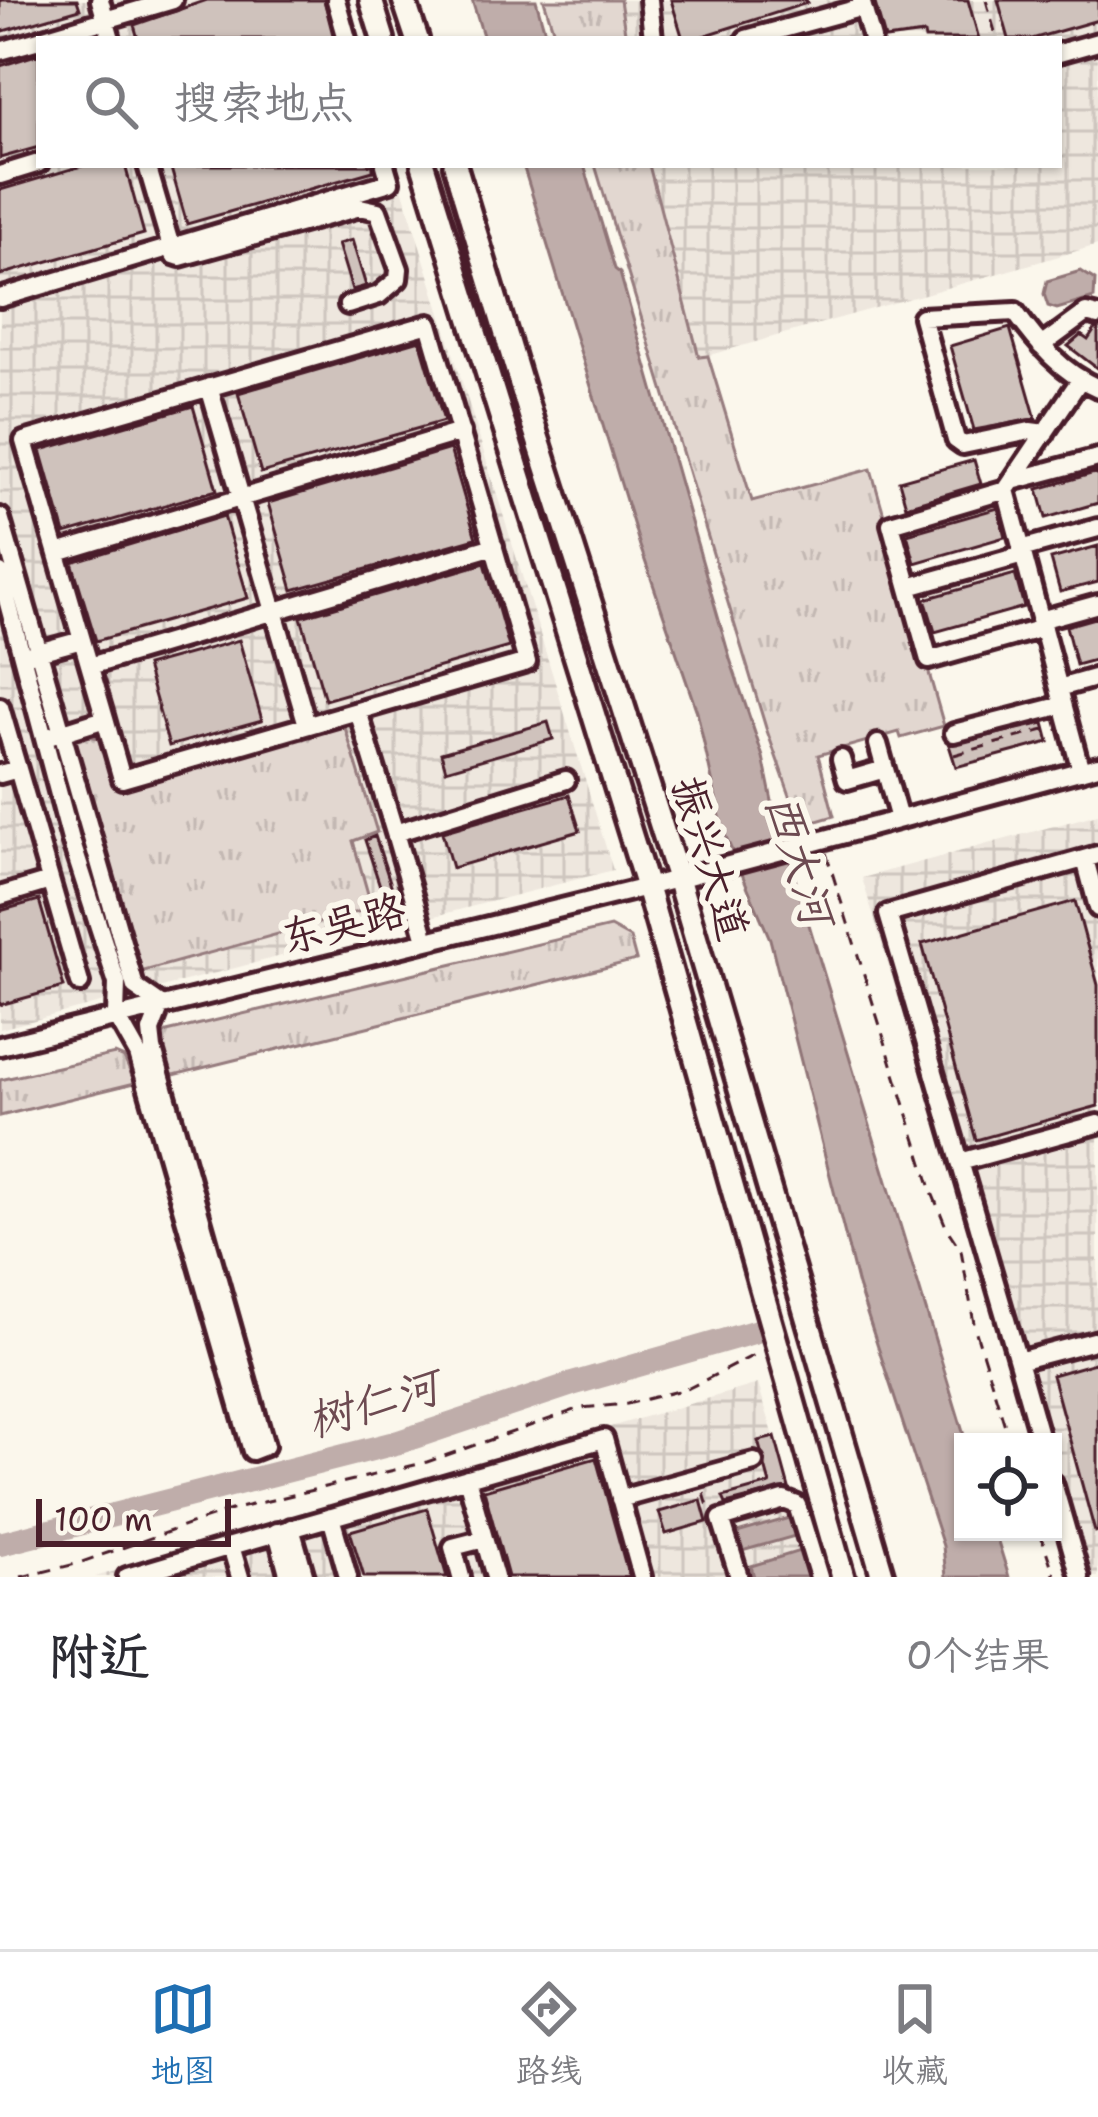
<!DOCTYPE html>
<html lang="zh">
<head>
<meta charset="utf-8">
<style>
  :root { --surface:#fff; --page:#f7f7f7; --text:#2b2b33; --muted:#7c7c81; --line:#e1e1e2; --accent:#1f6fb2 }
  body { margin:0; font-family:"Shantell Sans","LXGW WenKai TC",sans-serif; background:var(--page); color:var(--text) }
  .controls { position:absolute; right:36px; bottom:36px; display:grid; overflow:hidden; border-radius:0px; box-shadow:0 3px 9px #0004 }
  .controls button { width:108px; height:108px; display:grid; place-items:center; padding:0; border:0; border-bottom:3px solid var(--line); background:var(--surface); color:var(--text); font:60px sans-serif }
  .scale { position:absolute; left:36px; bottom:30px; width:195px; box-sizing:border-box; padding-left:12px; border:6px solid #4a1f2b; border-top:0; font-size:33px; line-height:42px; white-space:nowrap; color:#4a1f2b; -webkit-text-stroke:9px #fbf7ec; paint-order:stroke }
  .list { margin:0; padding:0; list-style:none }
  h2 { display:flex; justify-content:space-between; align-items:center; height:156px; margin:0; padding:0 48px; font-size:51px }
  h2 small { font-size:39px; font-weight:400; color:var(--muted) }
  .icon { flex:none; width:66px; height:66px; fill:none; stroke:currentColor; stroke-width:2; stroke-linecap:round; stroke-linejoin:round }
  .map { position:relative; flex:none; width:1098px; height:1577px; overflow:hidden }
  .search { position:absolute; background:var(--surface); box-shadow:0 3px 9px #0004; left:36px; right:36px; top:36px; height:132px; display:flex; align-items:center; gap:30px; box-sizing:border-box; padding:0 42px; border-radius:0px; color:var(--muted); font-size:45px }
  .sheet { height:372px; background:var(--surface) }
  nav { display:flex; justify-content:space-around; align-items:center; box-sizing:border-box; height:168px; border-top:3px solid var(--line); background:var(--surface); font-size:33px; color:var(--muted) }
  nav a { display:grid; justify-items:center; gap:6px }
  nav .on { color:var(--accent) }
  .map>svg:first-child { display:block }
</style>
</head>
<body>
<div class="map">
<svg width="1098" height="1577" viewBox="0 0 1098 1577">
  <defs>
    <pattern id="industrial-grid" width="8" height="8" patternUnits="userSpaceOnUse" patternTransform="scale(3)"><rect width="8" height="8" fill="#eee7de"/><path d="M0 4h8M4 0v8" fill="none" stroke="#cec6bf"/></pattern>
    <pattern id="grass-tufts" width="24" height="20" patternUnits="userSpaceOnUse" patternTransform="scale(3)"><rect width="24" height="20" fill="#e2d7d0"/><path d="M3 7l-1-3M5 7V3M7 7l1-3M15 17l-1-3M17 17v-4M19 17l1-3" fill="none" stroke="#c3b8b3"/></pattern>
  </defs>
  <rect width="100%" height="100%" fill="#fbf7ec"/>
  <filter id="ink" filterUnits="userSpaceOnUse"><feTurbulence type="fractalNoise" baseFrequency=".00833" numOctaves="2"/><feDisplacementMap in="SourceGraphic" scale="24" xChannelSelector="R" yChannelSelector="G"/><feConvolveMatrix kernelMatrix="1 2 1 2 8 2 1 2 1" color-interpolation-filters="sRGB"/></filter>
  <g filter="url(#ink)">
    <path fill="url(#industrial-grid)" d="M 0,0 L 344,0 L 356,39 L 39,39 L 39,165 L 395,165 L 613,870 L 0,1029 Z
      M 620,0 L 1098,0 L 1098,245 L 699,358 L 649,165 L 1059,165 L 1059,39 L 626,39 Z
      M 1098,814 L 1098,1577 L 1074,1577 L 1053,1507 L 1053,1442 L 1033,1442 L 862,878 Z
      M 758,1384 L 817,1577 L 95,1577 Z"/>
    <path fill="url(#grass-tufts)" stroke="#967b7e" stroke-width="3" d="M 544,0 L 620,0 L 626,39 L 556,39 Z
      M 595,165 L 649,165 L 699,357 L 708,356 L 752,501 L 871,469 L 944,726 L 901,738 L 899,732 L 818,755 L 834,816 L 807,824 L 800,803 L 793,804 L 766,728 Z
      M 343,721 L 377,832 L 353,841 L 372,908 L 137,973 L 72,756 L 75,741 L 84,735 L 98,738 L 114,786 Z
      M 610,927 L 630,938 L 636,960 L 166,1077 L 159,1038 L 167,1032 Z
      M 115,1054 L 124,1058 L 135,1083 L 0,1116 L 0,1080 Z"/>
    <path fill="#bfadaa" stroke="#907477" stroke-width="3" d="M 472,0 L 536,0 L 547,39 L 484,39 Z
      M 523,165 L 584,165 L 615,269 L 620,273 L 730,659 L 763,757 L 773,806 L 966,1442 L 963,1442 L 963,1532 L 995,1532 L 1009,1577 L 946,1577 L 943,1546 L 858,1286 L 770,939 L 723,830 L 697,712 L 640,546 Z
      M 1081,271 L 1095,280 L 1094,298 L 1057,309 L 1048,306 L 1044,294 L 1047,281 Z
      M 796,1516 L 802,1534 L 742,1551 L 737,1533 Z
      M 806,1549 L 815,1577 L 754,1577 L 751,1566 Z"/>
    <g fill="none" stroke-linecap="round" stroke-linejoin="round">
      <path stroke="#bfadaa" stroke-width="24" d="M 0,1544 L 399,1442 L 572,1384 L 764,1329"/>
    </g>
    <path fill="#cfc2bc" stroke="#4a1f2b" stroke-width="3" d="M 0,0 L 77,0 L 80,9 L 0,32 Z
      M 207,0 L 324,0 L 334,39 L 138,39 L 134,25 Z
      M 671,0 L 806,0 L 807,3 L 694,39 L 683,39 Z
      M 874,0 L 968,0 L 979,39 L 925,39 L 924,34 L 885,39 Z
      M 998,0 L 1098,0 L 1098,20 L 1032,39 L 1009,39 Z
      M 39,54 L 39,147 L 0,158 L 0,66 Z
      M 85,165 L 125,165 L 144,234 L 0,275 L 0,190 Z
      M 170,165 L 373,165 L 373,171 L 187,224 Z
      M 352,240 L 366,286 L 352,290 L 338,244 Z
      M 1010,328 L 1036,419 L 974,430 L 950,346 Z
      M 1096,328 L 1098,328 L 1098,369 L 1068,346 L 1081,335 L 1088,340 Z
      M 420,340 L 444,421 L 261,473 L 238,393 Z
      M 193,406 L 217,490 L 65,534 L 41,450 Z
      M 450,449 L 476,538 L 293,590 L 268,503 Z
      M 974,460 L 981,484 L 906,506 L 899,481 Z
      M 1098,472 L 1098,503 L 1046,518 L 1038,489 Z
      M 998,508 L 1005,537 L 915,563 L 907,534 Z
      M 224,516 L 248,598 L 96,641 L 72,562 Z
      M 1098,546 L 1098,582 L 1060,592 L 1051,559 Z
      M 485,563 L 509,647 L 325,700 L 301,617 Z
      M 1015,574 L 1024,607 L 935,632 L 925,599 Z
      M 1098,617 L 1098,659 L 1076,665 L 1066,626 Z
      M 239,640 L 262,720 L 169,746 L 146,666 Z
      M 548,722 L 553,739 L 446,770 L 441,753 Z
      M 1044,723 L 1049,742 L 956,767 L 949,745 Z
      M 569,795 L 580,831 L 452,868 L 442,832 Z
      M 375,836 L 393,891 L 383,895 L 365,840 Z
      M 39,900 L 64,987 L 0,1005 L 0,911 Z
      M 1075,901 L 1098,985 L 1098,1106 L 976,1140 L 922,944 Z
      M 1098,1362 L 1098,1531 L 1095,1532 L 1052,1375 Z
      M 775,1437 L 789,1488 L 726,1504 L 723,1497 L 770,1484 L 758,1441 Z
      M 596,1458 L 629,1577 L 508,1577 L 484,1490 Z
      M 701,1500 L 707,1522 L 666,1534 L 659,1512 Z
      M 427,1509 L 447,1577 L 364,1577 L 350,1531 Z"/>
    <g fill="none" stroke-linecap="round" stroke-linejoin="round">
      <g stroke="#4a1f2b" stroke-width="26">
        <path id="minor" d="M 100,0 L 111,39
          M 336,0 L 347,39
          M 649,0 L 653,39
          M 861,0 L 872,39
          M 41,39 L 173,0
          M 746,39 L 863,7
          M 0,51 L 39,40
          M 1059,53 L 1098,42
          M 147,165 L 171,247 L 174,255 L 180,257 L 360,207 L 378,211 L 399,269 L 398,279 L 379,295 L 348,305
          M 0,175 L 39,163
          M 0,298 L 390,182 L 385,165
          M 1041,346 L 1086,313 L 1098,316
          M 1080,380 L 1006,490 L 1081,771
          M 209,387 L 307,725
          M 1045,433 L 1030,431 L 963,445 L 956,440 L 922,317 L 1015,312 C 1038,344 1061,372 1098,388
          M 1012,481 L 1098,458
          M 1006,490 L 891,524 L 929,660 L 1043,628
          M 0,517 L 135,987 L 161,1005 L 151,1031 L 153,1049 L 265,1446 L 252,1451 L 138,1054 L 116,1015 L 117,983 L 71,840 L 0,573
          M 1021,549 L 1098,528
          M 57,553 L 461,432
          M 909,587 L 1023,555
          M 1040,620 L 1098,604
          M 31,654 L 82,640
          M 90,666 L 494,546
          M 1059,688 L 1098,677
          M 0,707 L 80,983
          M 358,711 L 395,833 L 566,780
          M 954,733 L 1063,705
          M 51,736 L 105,719 L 122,779 L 527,662 L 429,324 L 24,441 L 105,719
          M 878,744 L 899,819
          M 841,759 L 847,780 L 885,769
          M 0,774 L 18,769
          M 395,833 L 426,940
          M 1098,855 L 888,914 L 1018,1361 L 1098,1340
          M 1085,859 L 1098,908
          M 0,896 L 50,881
          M 0,1046 L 647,887 L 1098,766
          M 960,1162 L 1098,1124
          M 1018,1361 L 1041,1442
          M 467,1478 L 495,1577
          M 1053,1483 L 1080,1577
          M 620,1499 L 754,1462
          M 331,1517 L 348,1577
          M 291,1528 L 305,1577
          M 277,1532 L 289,1577
          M 231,1546 L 604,1439 L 642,1577
          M 127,1577 L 231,1546 L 240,1577
          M 461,1577 L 453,1547 L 484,1539
          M 739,1577 L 721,1519 L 784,1500 L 797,1505 L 819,1577"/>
      </g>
      <g stroke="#4a1f2b" stroke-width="30">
        <path id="major" d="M 371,0 L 383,39
          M 404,0 L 417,39
          M 423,165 L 647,887 L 843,1577
          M 455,165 L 534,427 L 678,878 L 883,1577"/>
      </g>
      <path stroke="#4a1f2b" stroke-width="3" stroke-dasharray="12 9" stroke-linecap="butt" d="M 986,0 L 997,39
        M 954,755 L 1055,727
        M 826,853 L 933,1195 L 947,1229 L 961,1250 L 975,1329 L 1010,1442
        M 704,1493 L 710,1513
        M 1040,1532 L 1055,1577
        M 21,1577 L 76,1564 L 231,1510 L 427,1462 L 581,1408 L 627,1404 L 689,1388 L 760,1352"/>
      <use href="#minor" stroke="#fbf7ec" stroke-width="16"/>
      <use href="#major" stroke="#fbf7ec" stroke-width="21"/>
    </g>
  </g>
  <g text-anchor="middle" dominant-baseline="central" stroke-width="12" stroke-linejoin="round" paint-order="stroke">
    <g font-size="42" fill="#4a1f2b" stroke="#fbf7ec">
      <text transform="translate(711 858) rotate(73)">振兴大道</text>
      <text transform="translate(343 923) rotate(-14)">东吴路</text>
    </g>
    <g font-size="45" font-style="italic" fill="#6d4a51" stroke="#fbf7ec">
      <text transform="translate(800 859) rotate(73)">西大河</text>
      <text transform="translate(373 1403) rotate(-16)">树仁河</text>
    </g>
  </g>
</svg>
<div class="controls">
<button><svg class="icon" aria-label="locate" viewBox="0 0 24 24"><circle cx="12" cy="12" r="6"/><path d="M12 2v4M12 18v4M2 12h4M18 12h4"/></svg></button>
</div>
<div class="scale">100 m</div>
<div class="search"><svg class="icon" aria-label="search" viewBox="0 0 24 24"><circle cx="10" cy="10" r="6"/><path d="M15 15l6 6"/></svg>搜索地点</div>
</div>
<section class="sheet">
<h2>附近<small>0个结果</small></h2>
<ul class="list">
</ul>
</section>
<nav>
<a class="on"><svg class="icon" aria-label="map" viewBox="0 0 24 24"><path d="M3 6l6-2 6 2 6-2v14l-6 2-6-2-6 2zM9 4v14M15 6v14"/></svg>地图</a>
<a><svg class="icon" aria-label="directions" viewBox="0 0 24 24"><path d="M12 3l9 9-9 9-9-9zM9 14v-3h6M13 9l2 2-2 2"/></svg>路线</a>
<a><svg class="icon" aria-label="saved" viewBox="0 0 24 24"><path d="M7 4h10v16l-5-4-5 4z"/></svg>收藏</a>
</nav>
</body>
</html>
